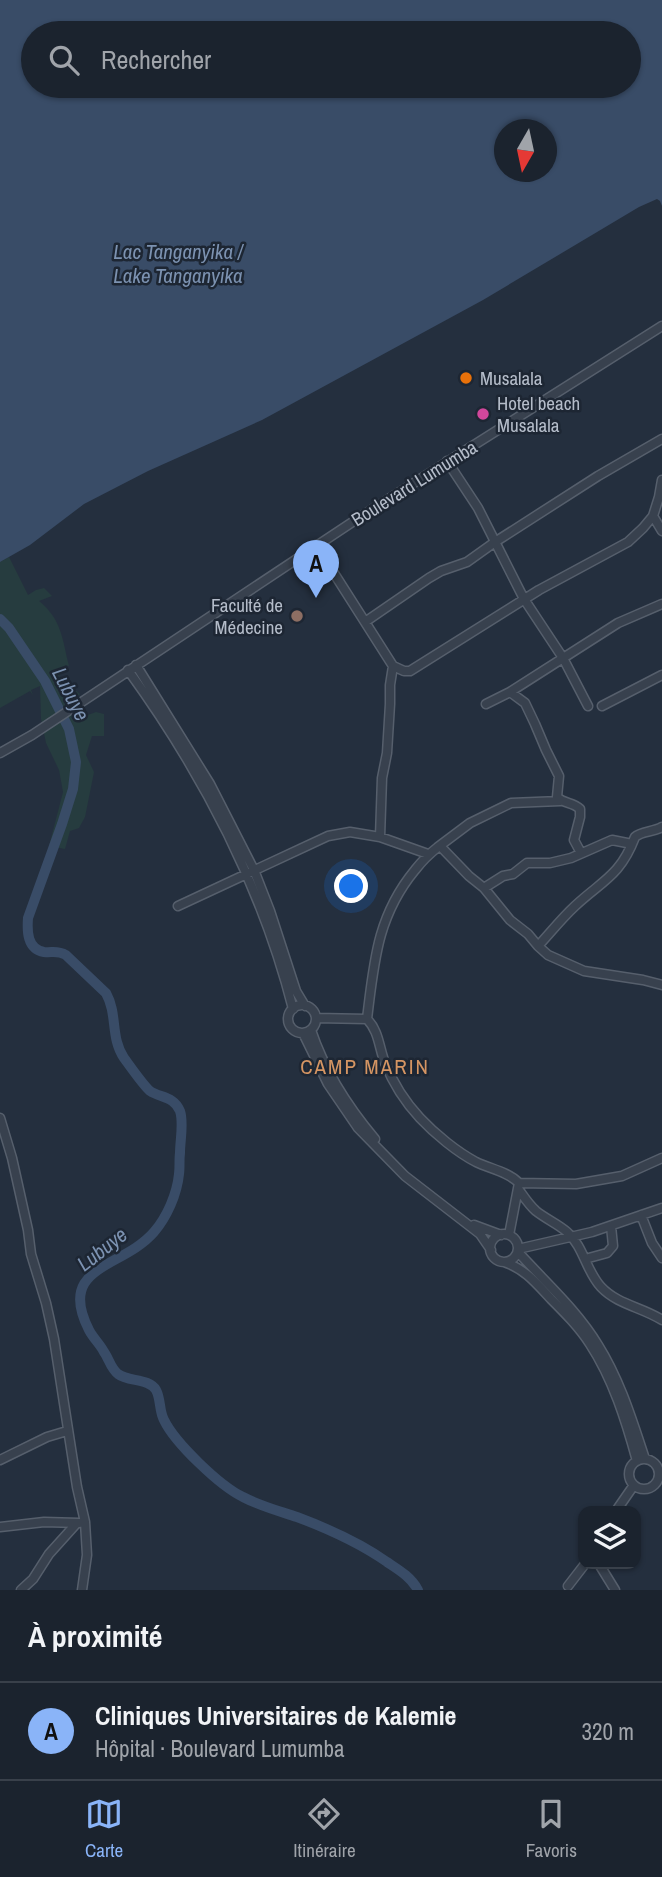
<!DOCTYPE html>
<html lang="fr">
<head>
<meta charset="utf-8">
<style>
  :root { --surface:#1b232e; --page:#282f3a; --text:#f1f3f6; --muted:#a0a4aa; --line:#39404a; --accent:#8ab4f8 }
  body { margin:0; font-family:"Archivo Narrow",sans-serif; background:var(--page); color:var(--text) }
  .controls { position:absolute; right:21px; bottom:21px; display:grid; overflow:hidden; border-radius:14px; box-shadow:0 2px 5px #0004 }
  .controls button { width:63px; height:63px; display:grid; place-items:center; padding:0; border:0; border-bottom:2px solid var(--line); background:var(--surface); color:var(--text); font:35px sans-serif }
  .compass { position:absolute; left:494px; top:119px; width:63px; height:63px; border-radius:50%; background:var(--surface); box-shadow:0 2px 5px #0004; rotate:189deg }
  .you { position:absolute; left:352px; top:887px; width:24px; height:24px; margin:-18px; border:5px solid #fff; border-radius:50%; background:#1a73e8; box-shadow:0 0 0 10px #1a73e833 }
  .badge { display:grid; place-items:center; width:46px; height:46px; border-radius:50%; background:var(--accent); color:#111; font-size:23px; font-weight:700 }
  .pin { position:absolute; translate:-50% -58px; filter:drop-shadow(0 2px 4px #0008) }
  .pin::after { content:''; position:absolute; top:37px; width:24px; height:21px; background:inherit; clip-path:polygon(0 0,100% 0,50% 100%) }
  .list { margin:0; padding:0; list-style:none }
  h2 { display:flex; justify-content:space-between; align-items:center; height:91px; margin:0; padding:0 28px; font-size:30px }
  h2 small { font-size:23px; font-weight:400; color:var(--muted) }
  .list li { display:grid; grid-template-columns:46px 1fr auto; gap:21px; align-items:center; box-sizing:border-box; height:98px; padding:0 28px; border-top:2px solid var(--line) }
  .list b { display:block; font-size:26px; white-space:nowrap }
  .list p { margin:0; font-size:23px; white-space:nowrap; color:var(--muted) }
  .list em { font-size:23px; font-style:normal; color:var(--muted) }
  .icon { flex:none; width:38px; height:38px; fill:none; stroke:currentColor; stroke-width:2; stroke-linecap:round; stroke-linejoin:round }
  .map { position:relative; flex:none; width:662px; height:1590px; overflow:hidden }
  .search { position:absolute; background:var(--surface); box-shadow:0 2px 5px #0004; left:21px; right:21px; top:21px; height:77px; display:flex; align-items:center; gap:18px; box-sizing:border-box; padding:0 24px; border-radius:38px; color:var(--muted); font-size:26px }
  .sheet { height:189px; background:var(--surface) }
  nav { display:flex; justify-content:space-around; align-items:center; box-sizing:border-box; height:98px; border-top:2px solid var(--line); background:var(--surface); font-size:19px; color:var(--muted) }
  nav a { display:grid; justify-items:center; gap:4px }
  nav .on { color:var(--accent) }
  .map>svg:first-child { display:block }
</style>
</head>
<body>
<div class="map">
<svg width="662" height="1590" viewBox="0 0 662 1590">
  <rect width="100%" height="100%" fill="#242f3e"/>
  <path fill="#263c3f" d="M 9,557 L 28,595 L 36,590 L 44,588 L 52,596 L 39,601 C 62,620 62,638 69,666 L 65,665 L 67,670 L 58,676 L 80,694 L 77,698 L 85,716 L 96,712 L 104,714 L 104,736 L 92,736 L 86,755 L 94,772 L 85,817 L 79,828 L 70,831 L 65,849 L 49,846 L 63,792 L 59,770 L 46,743 L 41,719 L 40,686 L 31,690 L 33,695 L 30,691 L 0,708 L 0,562 Z"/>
  <path fill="#394c67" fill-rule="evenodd" d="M 0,0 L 662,0 L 662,206 L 660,201 L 657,199 L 639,207 L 483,300 L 262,420 L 148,471 L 84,504 L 30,545 L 0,562 ZM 33,33 L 629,33 L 629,86 L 33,86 ZM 504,130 L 546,130 L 546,172 L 504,172 Z"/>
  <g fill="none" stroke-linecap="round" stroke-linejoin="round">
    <path stroke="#394c67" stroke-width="10" d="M 0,619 L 9,628 L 45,681 L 69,729 L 76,762 L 73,789 L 62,824 L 28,918 C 27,931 27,949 44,952 C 52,953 57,950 66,955 L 106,993 C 118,1015 110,1037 124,1058 C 130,1066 143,1085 150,1091 C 160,1098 174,1096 180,1111 C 184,1123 180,1140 180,1153 C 179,1160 180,1167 179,1174 C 177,1194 167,1217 154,1232 C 122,1269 56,1265 89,1330 C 93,1338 100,1344 104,1352 C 109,1359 111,1369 118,1374 C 128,1382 149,1378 156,1390 C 161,1399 159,1411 164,1420 C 175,1443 220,1486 243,1497 C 260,1506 279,1511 297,1517 C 329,1529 360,1543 387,1562 C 399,1570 411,1577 418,1590"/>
    <g stroke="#565f6c" stroke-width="11">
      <path id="minor" d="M 447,461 L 478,508 L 524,599 L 563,658 L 588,706
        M 653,516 L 662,531
        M 316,545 L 393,666 L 404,671 L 410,671 L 539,590 L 628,542 L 643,528 L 653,516 L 659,497 L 662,480
        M 365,622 L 429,578 L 441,571 L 467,562 L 495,542 L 598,476 L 662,439
        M 136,665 L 210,784 L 254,870 L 270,911 L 296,991 L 305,1006
        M 128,670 C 202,772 262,887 293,1009
        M 510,692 L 618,623 L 662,604
        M 486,704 L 510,692 L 525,703 L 535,724 L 546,750 L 559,776 L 557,797 C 564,804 573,802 580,809 L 580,817 L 574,840 L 581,853
        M 602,706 L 662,675
        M 0,753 L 32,735 L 357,519 L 662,326
        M 380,837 L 382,778 L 387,753 L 390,704 L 390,685 L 393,666
        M 438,847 L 470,823 L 511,803 L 560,801
        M 484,888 L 503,876 L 513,874 L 527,863 L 550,863 L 571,858 L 612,840 L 632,844
        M 178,906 L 328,836 L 350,832 L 380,837 L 428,854
        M 538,946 C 550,933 562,918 575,906 C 603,880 620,876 635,837 C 641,831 654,832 662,827
        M288 1019a14 14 0 1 1 28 0a14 14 0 1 1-28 0Z
        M 316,1018 L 367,1019 C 379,1031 379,1048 385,1063 C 393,1083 406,1103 420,1118 C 435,1134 457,1152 476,1162 C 491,1169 508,1172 519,1183 L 509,1235
        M 367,1019 C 374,962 377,916 415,870 C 422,861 429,854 438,847 L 441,847 L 469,876 L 484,888 L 510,920 L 528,934 L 538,946 L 548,955 L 584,971 L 643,980 L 662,985
        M 311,1030 C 324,1069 348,1107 375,1139
        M 303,1033 L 328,1084 L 358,1128 L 405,1176 L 480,1234 L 491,1250
        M 0,1118 L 12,1158 L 28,1230 L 31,1254 L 46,1303 L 54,1339 L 77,1487 L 85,1522 L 87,1555 L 82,1590
        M 519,1183 L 576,1184 L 622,1176 L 662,1158
        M 519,1190 C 524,1197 529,1205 536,1211 C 546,1219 558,1224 567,1232 C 584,1247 586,1271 601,1287 C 618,1305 642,1307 662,1320
        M 641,1215 L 652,1243 L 662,1258
        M 474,1225 L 501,1235
        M490 1248a14 14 0 1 1 28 0a14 14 0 1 1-28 0Z
        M 518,1249 L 592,1232 L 662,1208
        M 518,1252 C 545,1282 577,1310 598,1345 C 620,1380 632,1420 645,1459
        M 585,1259 L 607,1253 L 613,1246 L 611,1226
        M 504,1262 C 525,1269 536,1283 551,1299 C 565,1313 579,1327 590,1344 C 613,1379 626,1421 637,1461
        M629 1474a15 15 0 1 1 30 0a15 15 0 1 1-30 0Z
        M 0,1460 L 47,1437 L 67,1431
        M 616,1511 L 634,1485
        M 0,1527 L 44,1522 L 79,1523
        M 599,1564 L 615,1590
        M 568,1586 L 585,1564
        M 21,1590 L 33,1579 L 49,1554 L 76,1524"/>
    </g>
    <use href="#minor" stroke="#38414e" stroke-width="8"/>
  </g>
  <circle fill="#e8710a" stroke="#1d2633" stroke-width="2.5" cx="466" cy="378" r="7"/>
  <circle fill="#d1479c" stroke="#1d2633" stroke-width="2.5" cx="483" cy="414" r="7"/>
  <circle fill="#8d6e63" stroke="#1d2633" stroke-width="2.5" cx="297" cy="616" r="7"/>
  <g text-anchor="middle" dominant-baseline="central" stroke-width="5" stroke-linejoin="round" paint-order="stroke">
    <g font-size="19" fill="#b4bcc9" stroke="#1d2633" text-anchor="start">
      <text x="480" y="378">Musalala</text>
      <text x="497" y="403">Hotel beach<tspan x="497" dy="22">Musalala</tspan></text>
      <text x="283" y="605" text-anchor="end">Faculté de<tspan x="283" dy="22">Médecine</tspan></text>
    </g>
    <g font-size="19" fill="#b4bcc9" stroke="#1d2633">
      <text transform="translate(414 483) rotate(-32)">Boulevard Lumumba</text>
    </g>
    <g font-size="21" font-style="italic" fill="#7c92b1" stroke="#1d2633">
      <text x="178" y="251">Lac Tanganyika /<tspan x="178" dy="24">Lake Tanganyika</tspan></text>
      <text transform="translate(71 694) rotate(63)">Lubuye</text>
      <text transform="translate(102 1249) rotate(-38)">Lubuye</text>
    </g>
    <g font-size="21" letter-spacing="2" fill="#d59563" stroke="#1d2633">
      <text x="365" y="1066">CAMP MARIN</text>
    </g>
  </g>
</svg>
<div class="controls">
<button><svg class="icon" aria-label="layers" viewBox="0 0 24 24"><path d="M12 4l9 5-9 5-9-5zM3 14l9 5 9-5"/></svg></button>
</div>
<svg class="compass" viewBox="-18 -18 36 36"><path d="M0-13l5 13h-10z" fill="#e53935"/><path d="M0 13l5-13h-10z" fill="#a0a4aa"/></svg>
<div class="you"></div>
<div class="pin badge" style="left:316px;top:598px">A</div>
<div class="search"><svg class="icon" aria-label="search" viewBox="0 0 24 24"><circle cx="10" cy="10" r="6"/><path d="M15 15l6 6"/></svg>Rechercher</div>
</div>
<section class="sheet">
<h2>À proximité<small></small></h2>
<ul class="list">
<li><span class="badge">A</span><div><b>Cliniques Universitaires de Kalemie</b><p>Hôpital · Boulevard Lumumba</p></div><em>320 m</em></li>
</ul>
</section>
<nav>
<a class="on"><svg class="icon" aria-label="map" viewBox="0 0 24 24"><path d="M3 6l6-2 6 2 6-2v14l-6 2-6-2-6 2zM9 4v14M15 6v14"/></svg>Carte</a>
<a><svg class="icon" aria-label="directions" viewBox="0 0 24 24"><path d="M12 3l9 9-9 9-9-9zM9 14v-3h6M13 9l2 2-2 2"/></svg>Itinéraire</a>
<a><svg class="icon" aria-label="saved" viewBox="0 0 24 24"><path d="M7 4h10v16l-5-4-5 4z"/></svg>Favoris</a>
</nav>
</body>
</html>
